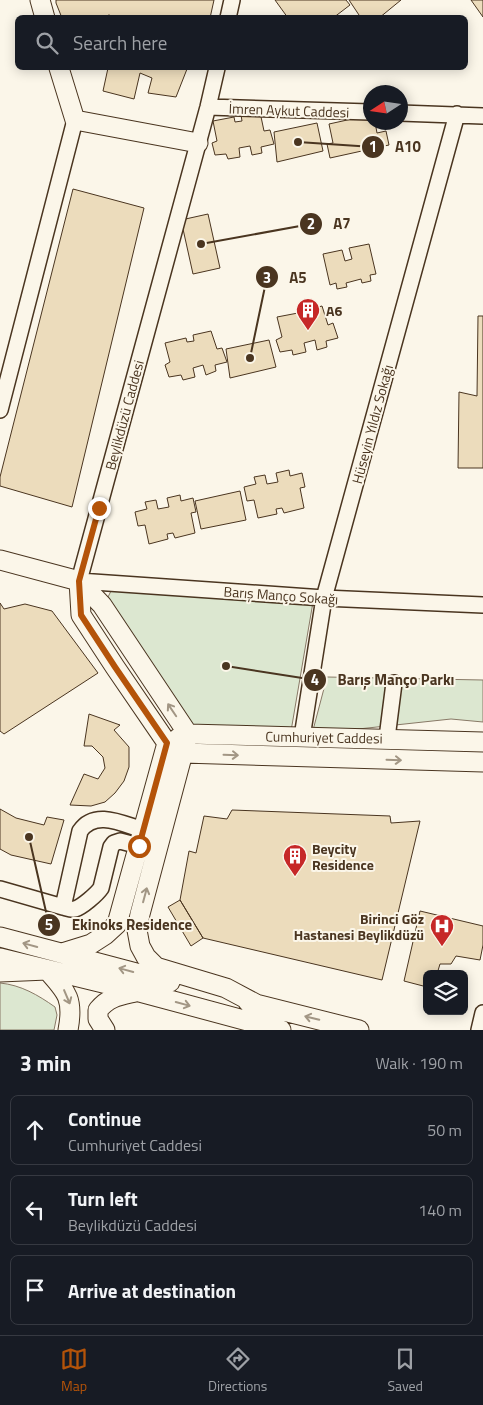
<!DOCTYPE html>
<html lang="en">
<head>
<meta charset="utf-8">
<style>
  :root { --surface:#171b24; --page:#20242c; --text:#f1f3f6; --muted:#9ea1a6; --line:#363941; --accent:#b45309 }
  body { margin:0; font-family:"Titillium Web",sans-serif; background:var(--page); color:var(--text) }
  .controls { position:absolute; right:15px; bottom:15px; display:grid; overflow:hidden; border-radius:8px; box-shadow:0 2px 12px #0003 }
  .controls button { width:45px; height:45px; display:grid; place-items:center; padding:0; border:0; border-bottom:1px solid var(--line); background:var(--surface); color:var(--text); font:25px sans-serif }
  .compass { position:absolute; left:363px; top:85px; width:45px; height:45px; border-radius:50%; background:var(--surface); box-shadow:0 2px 12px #0003; rotate:258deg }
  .stop { position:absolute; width:15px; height:15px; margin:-11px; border:4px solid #b45309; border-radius:50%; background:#fff }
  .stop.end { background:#b45309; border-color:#fff; box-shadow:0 1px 5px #0008 }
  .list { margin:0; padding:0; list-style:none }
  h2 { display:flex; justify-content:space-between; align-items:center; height:65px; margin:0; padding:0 20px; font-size:21px }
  h2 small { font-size:16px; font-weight:400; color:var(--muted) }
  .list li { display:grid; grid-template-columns:32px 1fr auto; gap:15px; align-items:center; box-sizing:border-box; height:70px; margin:0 10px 10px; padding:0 10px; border:1px solid var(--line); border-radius:8px }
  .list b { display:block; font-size:19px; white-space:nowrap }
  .list p { margin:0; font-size:16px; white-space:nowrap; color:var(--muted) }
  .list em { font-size:16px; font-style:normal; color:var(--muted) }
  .icon { flex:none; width:28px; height:28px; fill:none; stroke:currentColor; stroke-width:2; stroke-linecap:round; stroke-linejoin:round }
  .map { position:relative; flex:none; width:483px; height:1030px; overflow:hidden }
  .search { position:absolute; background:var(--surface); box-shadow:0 2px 12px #0003; left:15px; right:15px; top:15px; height:55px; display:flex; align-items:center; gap:12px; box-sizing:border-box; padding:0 18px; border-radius:8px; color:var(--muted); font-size:19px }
  .sheet { height:305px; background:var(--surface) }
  nav { display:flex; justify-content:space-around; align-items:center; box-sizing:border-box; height:70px; border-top:1px solid var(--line); background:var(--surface); font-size:14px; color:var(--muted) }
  nav a { display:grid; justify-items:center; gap:2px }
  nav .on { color:var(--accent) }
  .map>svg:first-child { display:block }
</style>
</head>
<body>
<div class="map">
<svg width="483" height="1030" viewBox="0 0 483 1030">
  <rect width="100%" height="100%" fill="#fbf6e9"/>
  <path fill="#dce7d0" stroke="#887966" d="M 112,589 L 313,602 L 290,737 L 190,730 L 107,599 Z
    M 327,677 L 483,680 L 483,722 L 451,719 L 312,734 Z
    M 0,983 C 21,985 38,995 55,1007 L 57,1015 L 54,1030 L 0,1030 Z"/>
  <path fill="#ecdcbc" stroke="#4a3520" d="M 56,0 L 214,0 L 210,18 L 117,18 L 109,15 L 100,18 L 62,18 L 56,3 Z
    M 275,0 L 346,0 L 350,5 L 333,18 L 288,18 Z
    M 349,0 L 401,0 L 379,18 L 361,18 Z
    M 471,0 L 483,0 L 483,17 Z
    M 108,68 L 183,68 L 187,69 L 176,97 L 148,93 L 152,78 L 140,73 L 134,99 L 103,91 Z
    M 260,112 L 264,131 L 270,130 L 274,144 L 261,147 L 262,153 L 252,155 L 250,146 L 239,148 L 240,157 L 228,159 L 226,154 L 215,155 L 212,143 L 217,141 L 213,121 L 234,117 L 235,122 L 242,121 L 241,115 Z
    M 370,115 L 370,122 L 375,122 L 377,133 L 386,131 L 389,145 L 330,158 L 327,144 L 333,143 L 329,124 Z
    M 317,123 L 323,151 L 277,162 L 274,132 Z
    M 73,189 L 144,208 L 72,507 L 0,486 L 0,477 Z
    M 208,214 L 220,268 L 193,274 L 181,220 Z
    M 369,244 L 376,274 L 370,275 L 371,281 L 362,283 L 361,279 L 346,283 L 347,287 L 337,289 L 336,283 L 330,285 L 323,254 L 342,250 L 345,261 L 352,259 L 349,248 Z
    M 322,306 L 328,325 L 333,323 L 338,338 L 326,341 L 327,347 L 317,350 L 315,340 L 304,343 L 306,352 L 293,355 L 292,350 L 280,352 L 276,340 L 282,337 L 277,317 L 298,313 L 299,317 L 305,316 L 304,311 Z
    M 478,316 L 483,316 L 483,468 L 458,468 L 459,392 L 477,396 Z
    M 211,331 L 217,349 L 222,348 L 227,362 L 215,365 L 216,371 L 206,375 L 203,365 L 193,368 L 195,377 L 183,380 L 181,375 L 169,377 L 165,365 L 170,362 L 165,343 L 186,338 L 187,342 L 194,341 L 193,335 Z
    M 269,340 L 276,367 L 230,378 L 226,349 Z
    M 289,470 L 290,476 L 302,473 L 305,487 L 300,488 L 304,508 L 284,513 L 282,508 L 276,509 L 277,514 L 258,518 L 254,500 L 247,501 L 244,487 L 256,484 L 254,477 L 265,475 L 267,484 L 278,482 L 276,473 Z
    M 240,491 L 246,520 L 201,529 L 195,501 Z
    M 180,495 L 181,501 L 193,498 L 196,512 L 191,513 L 195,533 L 175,538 L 173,533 L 167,534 L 168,539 L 149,544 L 145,525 L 138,526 L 135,512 L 147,509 L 145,502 L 156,500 L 158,509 L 169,507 L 167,498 Z
    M 0,603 L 4,609 L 25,604 L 52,611 L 98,673 L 4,734 L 0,731 Z
    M 89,714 L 120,725 L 114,730 L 129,747 L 129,767 L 124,781 L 115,793 L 105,802 L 91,806 L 70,805 L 84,774 L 98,779 L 105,768 L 103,757 L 92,746 L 84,746 Z
    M 0,809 L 16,818 L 44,825 L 47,817 L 64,820 L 51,864 L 11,855 L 0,849 Z
    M 232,810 L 390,816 L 391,823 L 420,821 L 382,980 L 203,938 L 180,900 L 189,851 L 196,853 L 204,816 L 227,819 Z
    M 180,900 L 203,938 L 191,946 L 168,907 Z
    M 420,911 L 483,926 L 483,945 L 480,960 L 456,956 L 451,964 L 440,964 L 437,974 L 427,974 L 427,987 L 404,981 Z"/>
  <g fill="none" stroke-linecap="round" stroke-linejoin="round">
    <g stroke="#4a3520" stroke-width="18">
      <path id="minor" d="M 228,18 L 232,0
        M 217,68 L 208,107 L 79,581 L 324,598 L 483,605
        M 208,107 L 370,112
        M 400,113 L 483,116
        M 0,410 L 75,120
        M 302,737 L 324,598 L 457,114
        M 387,738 L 394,683
        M 0,889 L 63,907 L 80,831 C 95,809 123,824 143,830
        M 63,907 C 67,908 71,910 75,909 C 82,907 97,894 101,888 L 111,847 L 114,843 L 120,841 L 139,846
        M 479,1030 L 483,1013"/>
    </g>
    <g stroke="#4a3520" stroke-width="21">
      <path id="major" d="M 40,0 L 45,18
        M 59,68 L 75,120 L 198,143
        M 0,560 L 79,581
        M 79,581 L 102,605 L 188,734 L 140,914 L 137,930 L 140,946 L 146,957 L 156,967 L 226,988 L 258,1005
        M 79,581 L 81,615 L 115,667 L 167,743 L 183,753 L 483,762
        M 178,738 L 188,734 L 483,742
        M 0,937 L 170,982
        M 62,953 L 91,944 L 105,935 L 117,924 L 167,743
        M 0,958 L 136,991 L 281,1030
        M 0,972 L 47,970 C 67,992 74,999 68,1030
        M 248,1002 L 359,1030
        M 105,1030 L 98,1019 L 98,1010 C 109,997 118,996 135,992"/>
    </g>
    <use href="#minor" stroke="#fbf6e9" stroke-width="15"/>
    <use href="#major" stroke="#fbf6e9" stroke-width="19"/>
  </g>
  <defs><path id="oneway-shaft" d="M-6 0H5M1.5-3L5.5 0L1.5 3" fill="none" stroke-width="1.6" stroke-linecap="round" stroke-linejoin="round" transform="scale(1.25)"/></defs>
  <g stroke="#a29684">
    <use href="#oneway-shaft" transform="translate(172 710) rotate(-124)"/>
    <use href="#oneway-shaft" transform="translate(231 755) rotate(2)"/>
    <use href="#oneway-shaft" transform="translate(394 760) rotate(2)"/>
    <use href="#oneway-shaft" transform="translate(145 895) rotate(-75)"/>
    <use href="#oneway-shaft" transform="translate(30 945) rotate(-165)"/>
    <use href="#oneway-shaft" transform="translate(126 970) rotate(-165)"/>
    <use href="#oneway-shaft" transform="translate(67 997) rotate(67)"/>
    <use href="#oneway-shaft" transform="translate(183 1004) rotate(15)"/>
    <use href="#oneway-shaft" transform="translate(312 1018) rotate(-166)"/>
  </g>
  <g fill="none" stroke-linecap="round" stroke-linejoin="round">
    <path stroke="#b45309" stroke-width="6" d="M 99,508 L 79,581 L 81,615 L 115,667 L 167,743 L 139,846"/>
  </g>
  <defs>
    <g id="building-pin" transform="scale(1.25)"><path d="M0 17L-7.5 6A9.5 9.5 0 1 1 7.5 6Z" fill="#c62828" stroke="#fbf6e9"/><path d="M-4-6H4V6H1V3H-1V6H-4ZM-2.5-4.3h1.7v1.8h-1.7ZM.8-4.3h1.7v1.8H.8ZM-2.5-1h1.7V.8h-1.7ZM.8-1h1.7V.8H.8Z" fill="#fff"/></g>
    <g id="hospital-pin" transform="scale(1.25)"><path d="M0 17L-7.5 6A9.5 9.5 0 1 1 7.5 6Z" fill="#c62828" stroke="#fbf6e9"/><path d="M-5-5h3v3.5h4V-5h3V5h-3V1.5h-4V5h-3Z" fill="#fff"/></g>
  </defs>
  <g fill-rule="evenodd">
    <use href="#building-pin" x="308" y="310"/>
    <use href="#building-pin" x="295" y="856"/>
    <use href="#hospital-pin" x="442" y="926"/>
  </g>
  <g text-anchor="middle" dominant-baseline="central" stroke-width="4" stroke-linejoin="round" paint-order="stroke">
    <g font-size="14" fill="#4a3520" stroke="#fbf6e9">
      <text transform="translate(289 110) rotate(2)">İmren Aykut Caddesi</text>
      <text transform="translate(124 415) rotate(-75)">Beylikdüzü Caddesi</text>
      <text transform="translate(372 424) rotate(-75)">Hüseyin Yıldız Sokağı</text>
      <text transform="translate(281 595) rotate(4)">Barış Manço Sokağı</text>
      <text transform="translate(324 737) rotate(1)">Cumhuriyet Caddesi</text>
    </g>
    <g font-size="14" font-weight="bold" fill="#4a3520" stroke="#fbf6e9" text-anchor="start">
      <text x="326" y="310">A6</text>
      <text x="312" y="848">Beycity<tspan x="312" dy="16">Residence</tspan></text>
      <text x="424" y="918" text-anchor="end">Birinci Göz<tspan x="424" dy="16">Hastanesi Beylikdüzü</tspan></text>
    </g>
  </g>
  <path fill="none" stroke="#4a3520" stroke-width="2" d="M298 142L373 147M201 244L311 224M250 358L267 277M226 666L315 680M29 837L49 925"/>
  <g fill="#4a3520" stroke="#fbf6e9" stroke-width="2">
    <circle cx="298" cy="142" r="5"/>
    <circle cx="201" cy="244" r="5"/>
    <circle cx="250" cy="358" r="5"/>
    <circle cx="226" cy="666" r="5"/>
    <circle cx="29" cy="837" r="5"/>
    <circle cx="373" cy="147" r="12"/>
    <circle cx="311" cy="224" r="12"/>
    <circle cx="267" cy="277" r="12"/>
    <circle cx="315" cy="680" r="12"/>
    <circle cx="49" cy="925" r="12"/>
  </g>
  <g font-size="15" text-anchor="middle" font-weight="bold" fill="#fff">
    <text x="373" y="152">1</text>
    <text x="311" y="229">2</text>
    <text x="267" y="283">3</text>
    <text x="315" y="685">4</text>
    <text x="49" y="930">5</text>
  </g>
  <g font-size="15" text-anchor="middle" font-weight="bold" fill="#4a3520" stroke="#fbf6e9" stroke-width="4" stroke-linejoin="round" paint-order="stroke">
    <text x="408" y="152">A10</text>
    <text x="342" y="229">A7</text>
    <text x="298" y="283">A5</text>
    <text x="396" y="685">Barış Manço Parkı</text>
    <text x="132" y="930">Ekinoks Residence</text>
  </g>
</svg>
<div class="controls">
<button><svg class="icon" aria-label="layers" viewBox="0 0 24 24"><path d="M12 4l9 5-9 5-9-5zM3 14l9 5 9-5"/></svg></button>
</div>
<svg class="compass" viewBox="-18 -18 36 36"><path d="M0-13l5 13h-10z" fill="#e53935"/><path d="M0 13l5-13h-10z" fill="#9ea1a6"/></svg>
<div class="stop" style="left:139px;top:846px"></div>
<div class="stop end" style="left:99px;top:508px"></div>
<div class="search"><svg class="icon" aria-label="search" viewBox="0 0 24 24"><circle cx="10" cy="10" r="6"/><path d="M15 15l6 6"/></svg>Search here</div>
</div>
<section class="sheet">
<h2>3 min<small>Walk · 190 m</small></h2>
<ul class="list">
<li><svg class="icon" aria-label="ahead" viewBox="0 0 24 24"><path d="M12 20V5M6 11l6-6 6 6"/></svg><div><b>Continue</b><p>Cumhuriyet Caddesi</p></div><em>50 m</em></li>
<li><svg class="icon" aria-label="left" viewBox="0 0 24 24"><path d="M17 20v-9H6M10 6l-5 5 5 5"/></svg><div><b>Turn left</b><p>Beylikdüzü Caddesi</p></div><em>140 m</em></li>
<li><svg class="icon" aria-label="arrive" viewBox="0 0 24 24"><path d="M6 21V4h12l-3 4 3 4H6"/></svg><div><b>Arrive at destination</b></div></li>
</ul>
</section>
<nav>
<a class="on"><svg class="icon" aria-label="map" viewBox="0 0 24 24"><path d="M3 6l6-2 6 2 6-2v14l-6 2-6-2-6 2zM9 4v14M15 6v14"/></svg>Map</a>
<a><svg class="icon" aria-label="directions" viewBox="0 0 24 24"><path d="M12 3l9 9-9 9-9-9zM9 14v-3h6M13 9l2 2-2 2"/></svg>Directions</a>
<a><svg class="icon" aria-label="saved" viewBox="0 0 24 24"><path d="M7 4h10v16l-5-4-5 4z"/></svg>Saved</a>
</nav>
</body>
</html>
